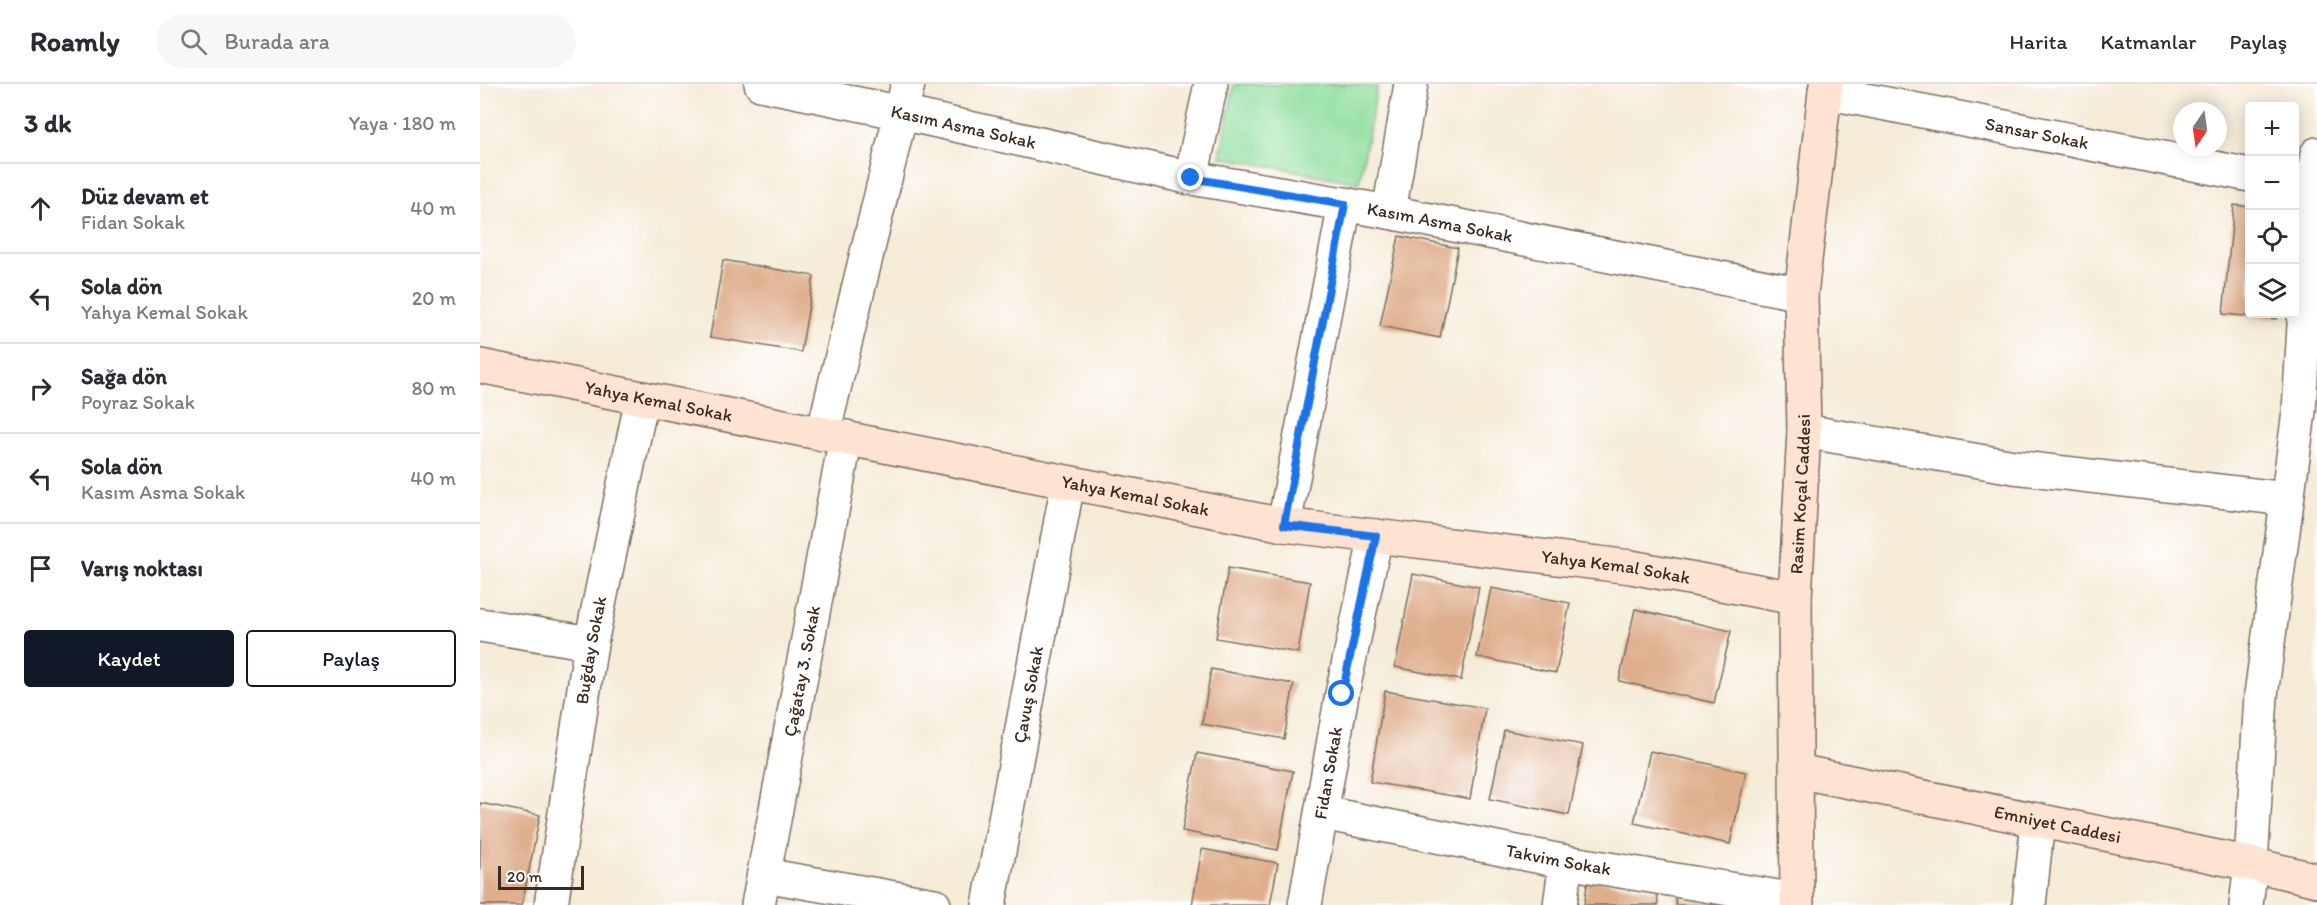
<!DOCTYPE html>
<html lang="tr">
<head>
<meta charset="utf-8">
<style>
  :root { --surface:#fff; --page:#f7f7f7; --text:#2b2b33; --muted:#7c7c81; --line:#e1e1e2; --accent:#111827 }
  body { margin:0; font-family:Itim,sans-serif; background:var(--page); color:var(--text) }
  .controls { position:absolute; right:18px; top:18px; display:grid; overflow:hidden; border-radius:6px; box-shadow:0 3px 15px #0003 }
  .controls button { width:54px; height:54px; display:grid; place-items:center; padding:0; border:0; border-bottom:2px solid var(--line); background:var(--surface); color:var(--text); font:30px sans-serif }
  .compass { position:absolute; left:1693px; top:18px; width:54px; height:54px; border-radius:50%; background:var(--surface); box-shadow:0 3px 15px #0003; rotate:193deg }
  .scale { position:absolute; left:18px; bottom:15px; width:86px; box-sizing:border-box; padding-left:6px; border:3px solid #3b2a1e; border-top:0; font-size:16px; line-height:21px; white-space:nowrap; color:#3b2a1e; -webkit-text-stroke:4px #fff; paint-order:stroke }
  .stop { position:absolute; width:18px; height:18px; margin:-14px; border:4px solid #1a73e8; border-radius:50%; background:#fff }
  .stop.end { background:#1a73e8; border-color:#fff; box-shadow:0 2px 6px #0008 }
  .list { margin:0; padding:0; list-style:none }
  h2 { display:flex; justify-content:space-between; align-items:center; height:78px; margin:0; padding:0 24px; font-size:26px }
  h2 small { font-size:20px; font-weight:400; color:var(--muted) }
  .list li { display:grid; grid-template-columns:39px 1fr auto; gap:18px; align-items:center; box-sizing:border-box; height:90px; padding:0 24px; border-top:2px solid var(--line) }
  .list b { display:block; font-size:22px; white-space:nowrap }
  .list p { margin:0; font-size:20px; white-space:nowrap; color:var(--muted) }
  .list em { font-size:20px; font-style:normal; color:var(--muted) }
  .actions { display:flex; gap:12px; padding:18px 24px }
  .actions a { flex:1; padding:14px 0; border:2px solid var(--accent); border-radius:6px; text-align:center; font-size:21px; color:var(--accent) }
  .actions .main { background:var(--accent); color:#fff }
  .icon { flex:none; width:33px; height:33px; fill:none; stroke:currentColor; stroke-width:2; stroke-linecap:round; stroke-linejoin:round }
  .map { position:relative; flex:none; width:1837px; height:821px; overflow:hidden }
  header { display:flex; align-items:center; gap:36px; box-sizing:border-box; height:84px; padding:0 30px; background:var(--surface); border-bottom:2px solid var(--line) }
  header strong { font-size:28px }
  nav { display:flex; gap:33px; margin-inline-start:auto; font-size:21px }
  .search { width:420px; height:54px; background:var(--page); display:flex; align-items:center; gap:15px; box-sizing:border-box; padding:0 21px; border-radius:33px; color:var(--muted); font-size:22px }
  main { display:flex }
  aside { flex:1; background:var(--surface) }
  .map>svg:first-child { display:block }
</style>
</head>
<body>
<header>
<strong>Roamly</strong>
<div class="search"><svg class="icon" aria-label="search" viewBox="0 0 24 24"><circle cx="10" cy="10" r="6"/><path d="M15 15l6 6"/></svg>Burada ara</div>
<nav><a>Harita</a><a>Katmanlar</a><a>Paylaş</a></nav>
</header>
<main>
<aside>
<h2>3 dk<small>Yaya · 180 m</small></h2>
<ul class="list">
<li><svg class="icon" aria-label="ahead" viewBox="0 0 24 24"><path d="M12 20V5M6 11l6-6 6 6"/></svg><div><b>Düz devam et</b><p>Fidan Sokak</p></div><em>40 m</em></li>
<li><svg class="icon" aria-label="left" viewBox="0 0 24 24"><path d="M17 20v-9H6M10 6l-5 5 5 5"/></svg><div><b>Sola dön</b><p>Yahya Kemal Sokak</p></div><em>20 m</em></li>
<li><svg class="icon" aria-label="right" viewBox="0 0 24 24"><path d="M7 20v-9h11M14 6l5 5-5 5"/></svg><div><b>Sağa dön</b><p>Poyraz Sokak</p></div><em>80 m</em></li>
<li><svg class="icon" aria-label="left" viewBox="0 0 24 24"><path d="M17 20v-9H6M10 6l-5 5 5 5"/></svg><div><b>Sola dön</b><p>Kasım Asma Sokak</p></div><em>40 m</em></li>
<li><svg class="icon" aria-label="arrive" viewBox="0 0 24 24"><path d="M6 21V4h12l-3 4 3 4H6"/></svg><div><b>Varış noktası</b></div></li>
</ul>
<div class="actions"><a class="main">Kaydet</a><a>Paylaş</a></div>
</aside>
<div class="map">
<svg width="1837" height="821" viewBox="0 0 1837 821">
  <rect width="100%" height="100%" fill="#fff"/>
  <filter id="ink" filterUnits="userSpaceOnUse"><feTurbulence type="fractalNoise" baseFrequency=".0167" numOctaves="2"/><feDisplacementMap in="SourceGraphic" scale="12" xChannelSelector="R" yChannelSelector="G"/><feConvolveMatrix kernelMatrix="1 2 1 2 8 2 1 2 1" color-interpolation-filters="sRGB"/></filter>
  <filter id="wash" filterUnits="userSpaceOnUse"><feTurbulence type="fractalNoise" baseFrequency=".008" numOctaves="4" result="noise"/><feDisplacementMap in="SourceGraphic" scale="24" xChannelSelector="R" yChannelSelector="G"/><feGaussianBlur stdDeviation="1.35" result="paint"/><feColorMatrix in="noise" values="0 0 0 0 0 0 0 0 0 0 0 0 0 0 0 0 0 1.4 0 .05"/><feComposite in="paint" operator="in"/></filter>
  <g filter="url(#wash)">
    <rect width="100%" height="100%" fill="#f5ebd7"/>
    <path fill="#8ddd9c" stroke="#64845d" stroke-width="1.5" d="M 754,0 L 898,0 L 879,99 L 740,73 Z"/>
    <g id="blocks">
      <path fill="#dfaf8d" d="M 1754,121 L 1770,123 L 1770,230 L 1798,230 L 1797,235 L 1743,230 Z
        M 919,152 L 978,164 L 960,254 L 900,242 Z
        M 243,176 L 334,192 L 321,268 L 230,253 Z
        M 748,484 L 830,498 L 818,569 L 736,554 Z
        M 933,490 L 999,503 L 981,596 L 915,583 Z
        M 1011,504 L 1090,519 L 1076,589 L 997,573 Z
        M 1155,525 L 1251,547 L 1234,619 L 1139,597 Z
        M 731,585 L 814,600 L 804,655 L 722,640 Z
        M 905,607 L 1005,624 L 990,715 L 890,698 Z
        M 1024,646 L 1103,661 L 1089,731 L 1010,715 Z
        M 1170,667 L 1266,688 L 1250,760 L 1154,739 Z
        M 717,669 L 813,687 L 798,766 L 702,747 Z
        M 0,719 L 60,731 L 42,821 L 0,821 Z
        M 722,765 L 798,779 L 790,821 L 712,821 Z
        M 1108,795 L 1177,807 L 1178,821 L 1104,821 Z
        M 1195,812 L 1248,821 L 1196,821 Z"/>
    </g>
  </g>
  <g filter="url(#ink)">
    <use href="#blocks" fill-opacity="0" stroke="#7c6e5f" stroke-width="1.5"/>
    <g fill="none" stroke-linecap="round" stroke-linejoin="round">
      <g stroke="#7c6e5f" stroke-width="36">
        <g id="street">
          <path id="s1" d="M 281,0 L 422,29 L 711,94 L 909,128 L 1321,210"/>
          <path id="s2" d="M 1345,8 L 1770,91"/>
          <path d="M 711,94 L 731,0"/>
          <path d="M 909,128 L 931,0"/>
          <path d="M 1324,347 L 1534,383 L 1807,415"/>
          <path d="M 343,350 L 428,0"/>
          <path d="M 804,441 L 865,120"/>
          <path d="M 0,541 L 111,559"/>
          <path id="s3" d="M 843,729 L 1086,778 L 1316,816"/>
          <path d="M 284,791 L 454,821"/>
          <path id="s4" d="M 71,821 L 111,559 L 162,314"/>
          <path id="s5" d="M 278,821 L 366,353"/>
          <path id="s6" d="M 509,821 L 588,399"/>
          <path id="s7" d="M 825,821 L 862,610 L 896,452"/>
          <path d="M 1080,821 L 1086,778"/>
          <path d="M 1549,821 L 1558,736"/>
          <path d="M 1766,821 L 1771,780 L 1781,611 L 1819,328 L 1832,103 L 1837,70"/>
        </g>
      </g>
      <g stroke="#7c6e5f" stroke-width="36">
        <g id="secondary">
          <path id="s8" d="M 0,282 L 804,441 L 1151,483 L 1315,514"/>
          <path id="s9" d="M 1317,687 L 1771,780 L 1837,796"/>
          <path id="s10" d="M 1317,821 L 1315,514 L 1324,347 L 1321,210 L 1346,0"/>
        </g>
      </g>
      <use href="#street" stroke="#fff" stroke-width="33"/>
      <use href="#secondary" stroke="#fee3d2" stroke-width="33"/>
    </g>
  </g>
  <g fill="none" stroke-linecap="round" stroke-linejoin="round" filter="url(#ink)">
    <path stroke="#1a73e8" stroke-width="8" d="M 711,94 L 865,120 L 804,441 L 896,452 L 862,610"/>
  </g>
  <g text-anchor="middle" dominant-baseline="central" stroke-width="4.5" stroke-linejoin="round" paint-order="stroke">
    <g font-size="18" fill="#3b2a1e" stroke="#fff">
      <text stroke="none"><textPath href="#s1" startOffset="207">Kasım Asma Sokak</textPath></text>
      <text stroke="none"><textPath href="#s2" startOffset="216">Sansar Sokak</textPath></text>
      <text stroke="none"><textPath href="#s1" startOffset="693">Kasım Asma Sokak</textPath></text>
      <text stroke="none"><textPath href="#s8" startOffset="182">Yahya Kemal Sokak</textPath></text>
      <text stroke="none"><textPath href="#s10" startOffset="411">Rasim Koçal Caddesi</textPath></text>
      <text stroke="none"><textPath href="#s8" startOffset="668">Yahya Kemal Sokak</textPath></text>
      <text stroke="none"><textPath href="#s8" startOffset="1154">Yahya Kemal Sokak</textPath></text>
      <text stroke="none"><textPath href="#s4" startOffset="258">Buğday Sokak</textPath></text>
      <text stroke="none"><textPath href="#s5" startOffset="238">Çağatay 3. Sokak</textPath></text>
      <text stroke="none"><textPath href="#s6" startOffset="214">Çavuş Sokak</textPath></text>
      <text stroke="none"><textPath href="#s7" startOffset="134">Fidan Sokak</textPath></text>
      <text stroke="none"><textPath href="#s9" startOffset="266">Emniyet Caddesi</textPath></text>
      <text stroke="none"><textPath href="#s3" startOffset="240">Takvim Sokak</textPath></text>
    </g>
  </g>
</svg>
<div class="controls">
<button>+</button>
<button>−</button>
<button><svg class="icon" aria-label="locate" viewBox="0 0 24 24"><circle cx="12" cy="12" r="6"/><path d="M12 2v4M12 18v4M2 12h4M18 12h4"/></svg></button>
<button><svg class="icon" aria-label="layers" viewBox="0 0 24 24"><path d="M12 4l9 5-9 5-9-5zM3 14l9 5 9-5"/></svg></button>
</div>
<svg class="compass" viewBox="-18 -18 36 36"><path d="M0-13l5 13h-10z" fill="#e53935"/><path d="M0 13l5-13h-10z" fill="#7c7c81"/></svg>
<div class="scale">20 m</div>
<div class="stop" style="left:862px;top:610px"></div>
<div class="stop end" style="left:711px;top:94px"></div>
</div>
</main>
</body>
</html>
